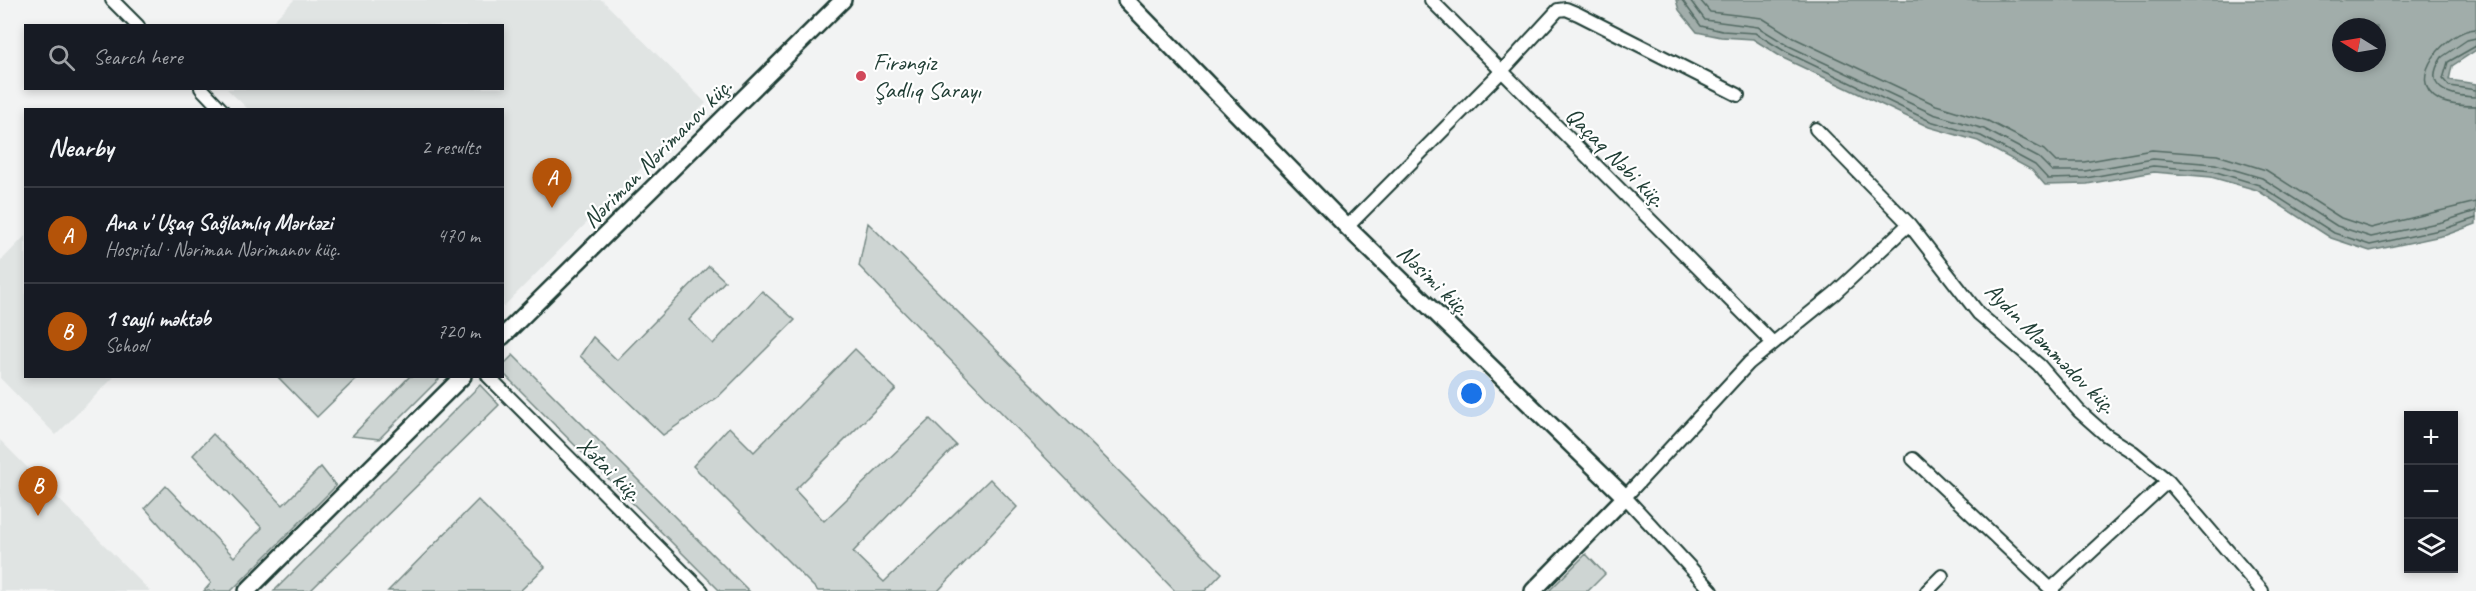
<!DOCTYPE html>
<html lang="en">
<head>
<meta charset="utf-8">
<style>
  :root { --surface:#171b24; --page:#20242c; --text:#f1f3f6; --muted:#9ea1a6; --line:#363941; --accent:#b45309 }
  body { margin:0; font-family:Caveat,sans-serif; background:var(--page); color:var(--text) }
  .controls { position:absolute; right:18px; bottom:18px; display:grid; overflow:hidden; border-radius:0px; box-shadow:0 3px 9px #0003 }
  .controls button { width:54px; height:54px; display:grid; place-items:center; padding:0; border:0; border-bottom:2px solid var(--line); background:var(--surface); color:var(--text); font:30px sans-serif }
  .compass { position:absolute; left:2332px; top:18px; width:54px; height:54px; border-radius:50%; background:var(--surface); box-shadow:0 3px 9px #0003; rotate:281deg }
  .you { position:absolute; left:1472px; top:394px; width:21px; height:21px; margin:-15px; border:4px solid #fff; border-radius:50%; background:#1a73e8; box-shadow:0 0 0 9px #1a73e833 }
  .badge { display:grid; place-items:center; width:39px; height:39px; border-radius:50%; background:var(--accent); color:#fff; font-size:20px; font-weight:700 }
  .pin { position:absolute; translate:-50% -50px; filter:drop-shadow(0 2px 3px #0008) }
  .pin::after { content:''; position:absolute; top:32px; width:21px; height:18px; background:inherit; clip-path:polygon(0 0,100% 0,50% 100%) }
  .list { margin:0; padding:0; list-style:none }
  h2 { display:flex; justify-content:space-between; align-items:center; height:78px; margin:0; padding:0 24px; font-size:26px }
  h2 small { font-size:20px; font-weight:400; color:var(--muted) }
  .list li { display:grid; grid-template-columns:39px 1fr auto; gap:18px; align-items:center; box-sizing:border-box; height:96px; padding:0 24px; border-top:2px solid var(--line) }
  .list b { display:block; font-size:22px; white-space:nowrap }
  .list p { margin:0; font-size:20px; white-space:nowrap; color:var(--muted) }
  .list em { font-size:20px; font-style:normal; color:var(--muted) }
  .icon { flex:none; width:33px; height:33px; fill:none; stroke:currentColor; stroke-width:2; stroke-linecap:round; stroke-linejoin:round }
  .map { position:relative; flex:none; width:2476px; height:591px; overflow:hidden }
  .search { position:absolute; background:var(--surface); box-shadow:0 3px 9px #0003; left:24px; top:24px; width:480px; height:66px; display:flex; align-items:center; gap:15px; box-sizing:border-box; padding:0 21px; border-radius:0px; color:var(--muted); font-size:22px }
  .panel { position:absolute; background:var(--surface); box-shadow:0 3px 9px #0003; left:24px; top:108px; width:480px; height:270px; border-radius:0px }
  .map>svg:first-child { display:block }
</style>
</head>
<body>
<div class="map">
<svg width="2476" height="591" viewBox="0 0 2476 591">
  <rect width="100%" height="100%" fill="#f2f3f3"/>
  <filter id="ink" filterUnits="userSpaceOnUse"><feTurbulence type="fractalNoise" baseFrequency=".0167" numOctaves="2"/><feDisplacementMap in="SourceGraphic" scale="12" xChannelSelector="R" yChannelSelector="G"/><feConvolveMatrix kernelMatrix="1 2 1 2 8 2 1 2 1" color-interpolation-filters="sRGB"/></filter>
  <g filter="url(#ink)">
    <path fill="#e0e4e3" d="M 294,0 L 602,0 L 706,103 L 503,307 L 502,110 L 248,109 L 227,89 L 502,88 L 502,26 L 269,25 Z
      M 25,236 L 26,376 L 114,377 L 56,435 L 0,378 L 0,262 Z
      M 0,440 L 150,591 L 0,591 Z"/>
    <path fill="#ced5d3" stroke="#768984" stroke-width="1.5" d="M 868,223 L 1222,573 L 1205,591 L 1175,591 L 859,266 Z
      M 709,266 L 725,281 L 689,320 L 713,344 L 762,291 L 795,320 L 718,397 L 663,435 L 580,356 L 593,337 L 617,360 Z
      M 855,349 L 896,389 L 795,490 L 824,521 L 930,419 L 956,445 L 853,552 L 884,582 L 990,479 L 1017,507 L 938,591 L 818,591 L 693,466 L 729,427 L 754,452 Z
      M 513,355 L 749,591 L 720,591 L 503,373 L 503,365 Z
      M 410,376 L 441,377 L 379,439 L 352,436 Z
      M 278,377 L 358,377 L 317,417 Z
      M 480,385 L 499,405 L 310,591 L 274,591 Z
      M 213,434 L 283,505 L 321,467 L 336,486 L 231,591 L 204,591 L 211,583 L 145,508 L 166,486 L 234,557 L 262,528 L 193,455 Z
      M 478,500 L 545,567 L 520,591 L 388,591 Z
      M 1586,554 L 1605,574 L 1588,591 L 1549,591 Z"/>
    <path fill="#a1adaa" stroke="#6d807b" stroke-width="1.5" fill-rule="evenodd" d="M 1676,0 L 2476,0 L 2476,50 L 2452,66 L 2449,80 L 2476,84 L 2476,224 L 2446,235 L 2370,251 L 2331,238 L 2257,190 L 2211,177 L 2154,172 L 2087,184 L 2045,185 L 2032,170 L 1978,141 L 1929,127 L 1783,58 L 1753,39 L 1721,37 L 1697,32 L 1679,10 ZM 2341,27 L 2377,27 L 2377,63 L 2341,63 Z"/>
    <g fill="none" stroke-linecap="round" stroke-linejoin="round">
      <path stroke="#536a63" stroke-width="1.5" d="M 1682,0 L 1701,26 L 1722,31 L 1755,33 L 1786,52 L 1930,121 L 1981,136 L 2035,165 L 2048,179 L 2086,178 L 2153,166 L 2213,171 L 2259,185 L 2334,233 L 2370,245 L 2444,229 L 2476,218
        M 1690,0 L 1705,20 L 1758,27 L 1789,46 L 1933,114 L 1984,129 L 2039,158 L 2052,171 L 2085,171 L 2153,159 L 2215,164 L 2262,178 L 2337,226 L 2371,237 L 2442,222 L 2476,211
        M 1700,0 L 1710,12 L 1762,18 L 1794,38 L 1936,105 L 1988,121 L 2044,150 L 2056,162 L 2084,162 L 2152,150 L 2217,155 L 2266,170 L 2341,218 L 2371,228 L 2476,202
        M 2476,29 C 2447,30 2403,80 2439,100 C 2449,105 2465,106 2476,106
        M 2476,38 L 2467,40 L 2442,57 C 2421,89 2450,96 2476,97
        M 2476,46 L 2448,62 L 2443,79 L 2449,86 L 2476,90"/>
      <g stroke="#1f3d34" stroke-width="16">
        <path id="minor" d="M 112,0 L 138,26
          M 1431,0 L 1772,342
          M 201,88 L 222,110
          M 1816,129 L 1909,224 L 1979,314 L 2039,365 L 2079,411 L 2106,435 L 2133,452 L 2168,481 L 2262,591
          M 1347,227 L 1501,72 L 1558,10 L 1566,9 L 1578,14 L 1738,95
          M 488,376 L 702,591
          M 1913,459 L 2053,591
          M 2051,589 L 2168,481
          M 1712,591 L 1625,497 L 1749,363 L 1835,293 L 1909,224
          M 1927,591 L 1942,576"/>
      </g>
      <g stroke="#1f3d34" stroke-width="20">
        <path id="tertiary" d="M 1126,0 L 1347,227 L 1625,497 L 1533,591
          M 502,337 L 843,0
          M 247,591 L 463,376"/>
      </g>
      <use href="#minor" stroke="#fff" stroke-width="12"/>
      <use href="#tertiary" stroke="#fff" stroke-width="15"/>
    </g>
  </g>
  <circle fill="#d1495b" stroke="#fff" stroke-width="2" cx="861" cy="76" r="6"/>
  <g text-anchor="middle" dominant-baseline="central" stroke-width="4.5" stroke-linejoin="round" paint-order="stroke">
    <g font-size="24" fill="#1f3d34" stroke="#fff" text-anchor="start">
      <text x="873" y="62">Firəngiz<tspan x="873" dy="28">Şadlıq Sarayı</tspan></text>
    </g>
    <g font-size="24" fill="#1f3d34" stroke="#fff">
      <text transform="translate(657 153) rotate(-45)">Nəriman Nərimanov küç.</text>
      <text transform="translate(1616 157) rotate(45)">Qaçaq Nəbi küç.</text>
      <text transform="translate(1434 280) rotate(44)">Nəsimi küç.</text>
      <text transform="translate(2051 348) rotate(45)">Aydın Məmmədov küç.</text>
      <text transform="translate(610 469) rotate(45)">Xətai küç.</text>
    </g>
  </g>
</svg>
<div class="controls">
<button>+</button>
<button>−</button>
<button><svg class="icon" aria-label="layers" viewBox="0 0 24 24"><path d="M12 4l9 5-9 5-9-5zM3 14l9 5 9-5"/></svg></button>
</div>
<svg class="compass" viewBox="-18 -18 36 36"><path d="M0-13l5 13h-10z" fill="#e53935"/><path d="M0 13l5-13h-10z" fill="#9ea1a6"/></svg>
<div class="you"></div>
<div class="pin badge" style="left:552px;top:208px">A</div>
<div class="pin badge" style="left:38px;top:516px">B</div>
<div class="search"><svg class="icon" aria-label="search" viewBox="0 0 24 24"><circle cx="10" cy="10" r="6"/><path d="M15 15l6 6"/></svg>Search here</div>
<section class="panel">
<h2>Nearby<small>2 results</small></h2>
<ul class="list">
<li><span class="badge">A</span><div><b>Ana v' Uşaq Sağlamlıq Mərkəzi</b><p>Hospital · Nəriman Nərimanov küç.</p></div><em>470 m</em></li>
<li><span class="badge">B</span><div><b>1 saylı məktəb</b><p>School</p></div><em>720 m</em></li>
</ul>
</section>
</div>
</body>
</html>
